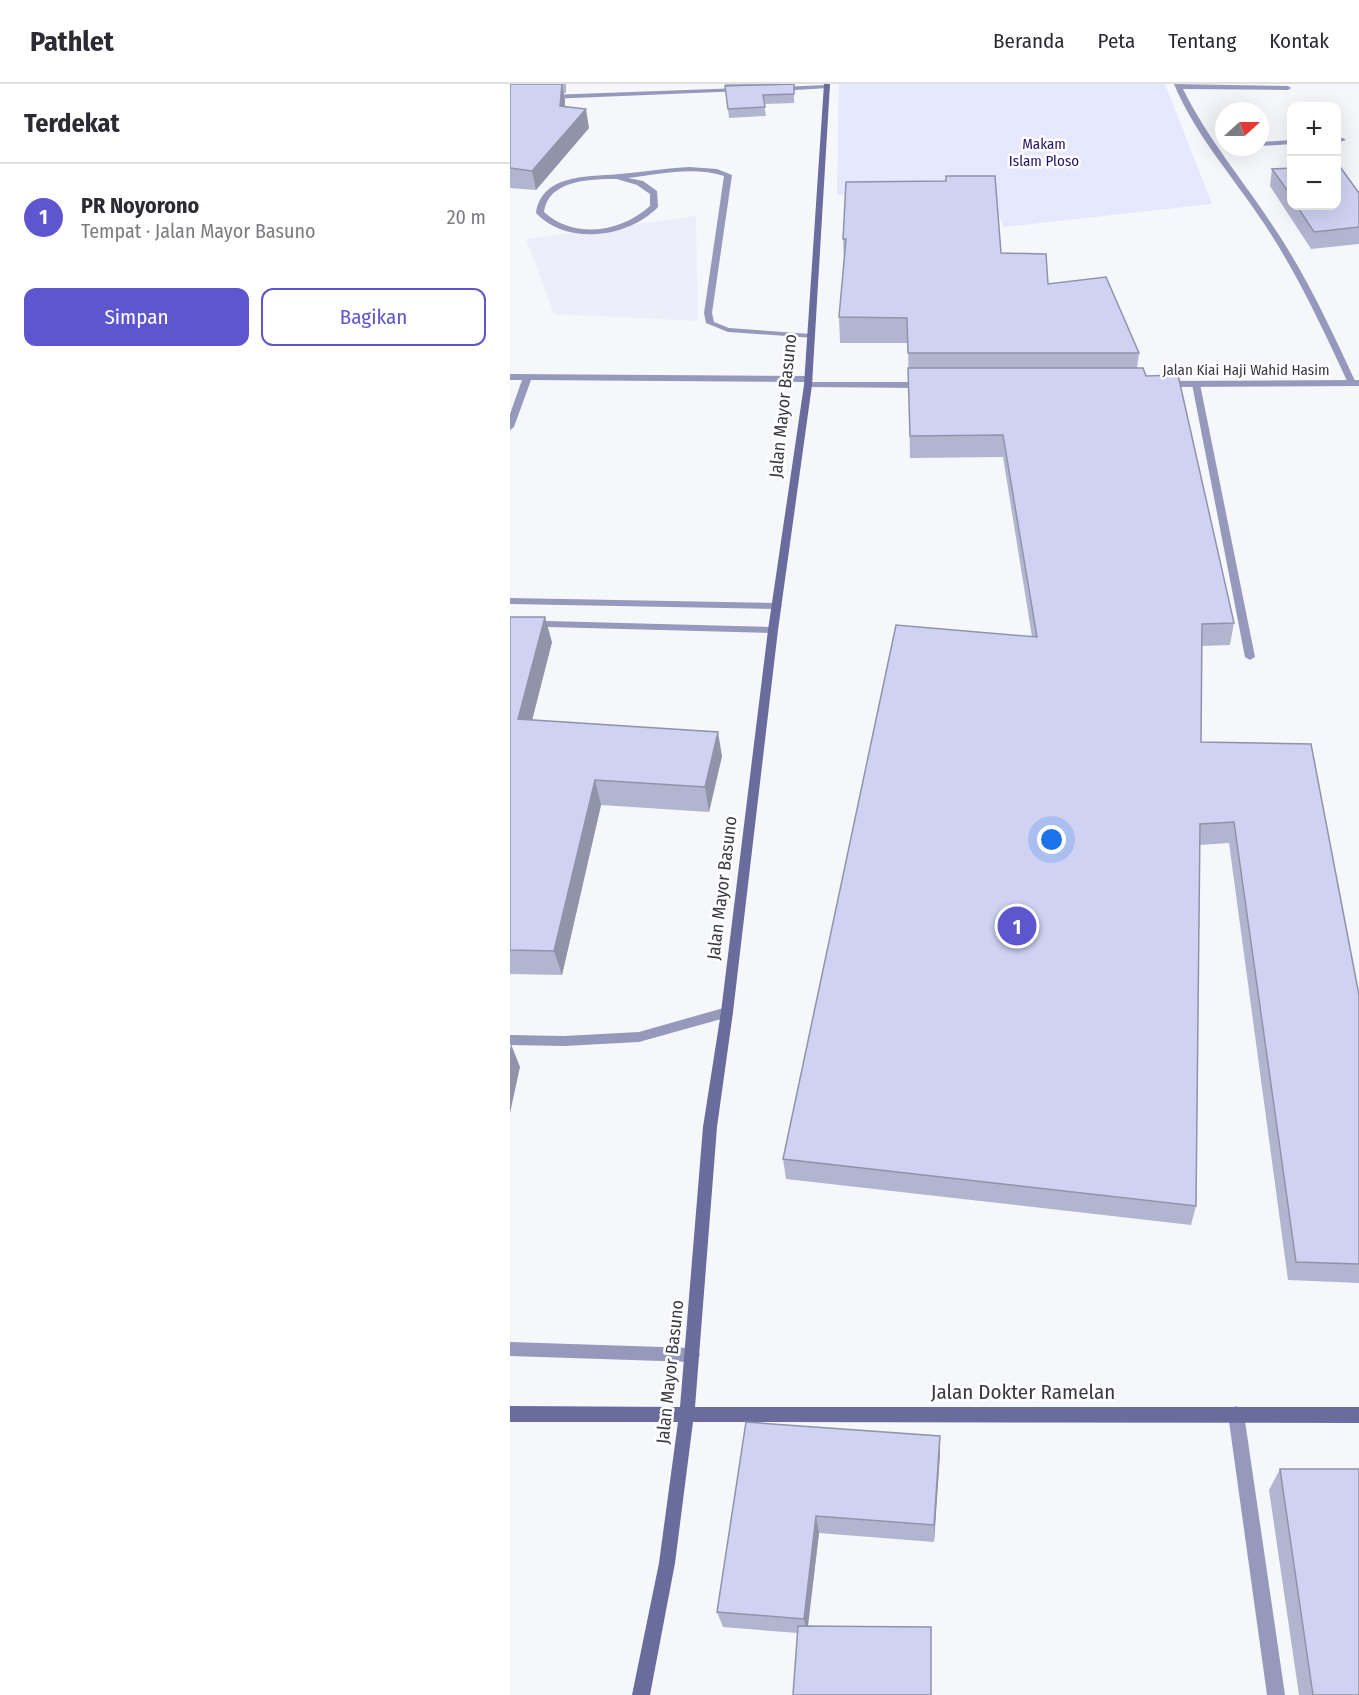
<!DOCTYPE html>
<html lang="id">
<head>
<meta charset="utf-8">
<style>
  :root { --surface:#fff; --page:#f2f2f3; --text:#2b2b33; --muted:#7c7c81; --line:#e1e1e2; --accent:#5e56cf }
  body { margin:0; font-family:"Fira Sans Condensed",sans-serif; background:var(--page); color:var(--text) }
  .controls { position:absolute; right:18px; top:18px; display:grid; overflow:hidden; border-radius:12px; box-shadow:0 6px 24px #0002 }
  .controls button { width:54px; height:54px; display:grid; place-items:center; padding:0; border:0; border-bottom:2px solid var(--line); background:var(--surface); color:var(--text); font:30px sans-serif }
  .compass { position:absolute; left:705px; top:18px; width:54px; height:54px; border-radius:50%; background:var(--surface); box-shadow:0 6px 24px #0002; rotate:69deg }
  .you { position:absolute; left:542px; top:756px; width:21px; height:21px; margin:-15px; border:4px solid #fff; border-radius:50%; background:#1a73e8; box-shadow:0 0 0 9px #1a73e833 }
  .badge { display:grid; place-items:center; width:39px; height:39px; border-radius:50%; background:var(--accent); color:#fff; font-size:20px; font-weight:700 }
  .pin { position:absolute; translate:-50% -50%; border:3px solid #fff; box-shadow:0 2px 6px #0006 }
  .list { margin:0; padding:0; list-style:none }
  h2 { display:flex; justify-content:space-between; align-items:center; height:78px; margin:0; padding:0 24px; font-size:26px }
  h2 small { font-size:20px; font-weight:400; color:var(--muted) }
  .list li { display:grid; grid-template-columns:39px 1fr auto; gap:18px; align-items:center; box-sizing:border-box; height:108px; padding:0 24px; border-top:2px solid var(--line) }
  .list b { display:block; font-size:22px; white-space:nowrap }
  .list p { margin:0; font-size:20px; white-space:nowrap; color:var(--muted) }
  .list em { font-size:20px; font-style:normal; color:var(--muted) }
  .actions { display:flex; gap:12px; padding:18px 24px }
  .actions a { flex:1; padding:14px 0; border:2px solid var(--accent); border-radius:12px; text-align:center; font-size:21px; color:var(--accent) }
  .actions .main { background:var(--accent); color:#fff }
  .map { position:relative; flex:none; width:849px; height:1611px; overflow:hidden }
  header { display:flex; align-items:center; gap:36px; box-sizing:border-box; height:84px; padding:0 30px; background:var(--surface); border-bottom:2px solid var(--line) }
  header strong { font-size:28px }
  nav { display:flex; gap:33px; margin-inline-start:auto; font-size:21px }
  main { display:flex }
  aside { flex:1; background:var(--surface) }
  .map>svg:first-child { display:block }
</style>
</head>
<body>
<header>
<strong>Pathlet</strong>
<nav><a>Beranda</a><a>Peta</a><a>Tentang</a><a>Kontak</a></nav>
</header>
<main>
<aside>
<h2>Terdekat<small></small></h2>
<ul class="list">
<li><span class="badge">1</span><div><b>PR Noyorono</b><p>Tempat · Jalan Mayor Basuno</p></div><em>20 m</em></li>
</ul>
<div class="actions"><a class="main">Simpan</a><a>Bagikan</a></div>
</aside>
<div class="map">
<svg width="849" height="1611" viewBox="0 0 849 1611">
  <rect width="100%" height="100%" fill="#f6f7fb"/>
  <path fill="#edeefa" d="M 186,132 L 188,237 L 44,230 L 16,155 Z"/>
  <path fill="#e5e8fe" d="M 329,0 L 655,0 L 702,120 L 494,143 L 480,113 L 327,111 Z"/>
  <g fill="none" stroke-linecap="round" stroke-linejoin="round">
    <path fill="#9699bb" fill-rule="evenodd" d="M 179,83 L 207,85 L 222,91 L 202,229 L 204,238 L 219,244 L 301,250 L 305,252 L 304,254 L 218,248 L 196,239 L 194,229 L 214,92 C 184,82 149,90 118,94 L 133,97 L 147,107 L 148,123 C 118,154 57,162 26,129 C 32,89 80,93 110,90 C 133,88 156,84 179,83 ZM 107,95 L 127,101 L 140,110 L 140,122 C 111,148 65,156 34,128 C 38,96 80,95 107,95 Z
      M 0,290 L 299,292 L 303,295 L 299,298 L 21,296 L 4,343 L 0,346 L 0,330 L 12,296 L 0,296 Z
      M 686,297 L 690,300 L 745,573 L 740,576 L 735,573 L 682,300 Z
      M 0,514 L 267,519 L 272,522 L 267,525 L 0,520 Z
      M 0,536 L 263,543 L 268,546 L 263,549 L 0,542 Z
      M 217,923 L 222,924 L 223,928 L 222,932 L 129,958 L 54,962 L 0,961 L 0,951 L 54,952 L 129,948 Z
      M 0,1258 L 182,1264 L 187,1266 L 190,1271 L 187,1276 L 182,1278 L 0,1272 Z
      M 726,1322 L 731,1325 L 734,1330 L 775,1611 L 757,1611 L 718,1330 L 721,1325 Z"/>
    <path fill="#9699bb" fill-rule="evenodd" d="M 664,0 L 778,2 L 781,4 L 778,6 L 673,5 C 697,54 733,96 763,142 C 796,191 821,245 846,299 L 845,301 L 838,299 C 813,245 788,191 755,141 C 725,95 685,51 664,0 Z
      M 316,1 L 319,3 L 318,4 L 270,7 L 267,5 L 270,3 Z
      M 231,4 L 233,5 L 233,7 L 39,15 L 36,13 L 39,11 Z
      M 826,55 L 833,54 L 836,56 L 826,59 Z
      M 782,56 L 782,60 L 750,62 L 750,58 Z"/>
    <path fill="#9699bb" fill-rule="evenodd" d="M 849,296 L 849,302 L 655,303 L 651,300 L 655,297 Z
      M 298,298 L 413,298 L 417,301 L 413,304 L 295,303 L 295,299 Z"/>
    <path fill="#696c9c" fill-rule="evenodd" d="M 314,0 L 320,0 L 302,301 L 268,546 L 223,928 L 207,1043 L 185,1323 L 849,1323 L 849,1339 L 183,1338 L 165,1479 L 140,1611 L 122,1611 L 149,1479 L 168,1338 L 0,1338 L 0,1322 L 170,1323 L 193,1043 L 211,928 L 258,546 L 294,301 Z"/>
  </g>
  <path fill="#b2b5d0" d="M 0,0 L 56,0 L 56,9 L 54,9 L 55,17 L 55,23 L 79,44 L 26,106 L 0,104 Z
    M 215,0 L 284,0 L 284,19 L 254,20 L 256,32 L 219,34 Z
    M 782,84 L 782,122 L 826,122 L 849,109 L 849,160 L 801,165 L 760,102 L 762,85 Z
    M 333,155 L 491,169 L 538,200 L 629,269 L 627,284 L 724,539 L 720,561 L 692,562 L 691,658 L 849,911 L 849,1199 L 778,1196 L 719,759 L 690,761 L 686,1122 L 681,1141 L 276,1095 L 273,1075 L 522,553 L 493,373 L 400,374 L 398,259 L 330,259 L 329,233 L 334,176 Z
    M 0,533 L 42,558 L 22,636 L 212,672 L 199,728 L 91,721 L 52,891 L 0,890 Z
    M 236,1338 L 430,1352 L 430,1370 L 424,1458 L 309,1449 L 298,1542 L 287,1549 L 213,1543 L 207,1528 Z
    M 770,1385 L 849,1611 L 789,1611 L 759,1406 Z"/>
  <path fill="#9193a9" d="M 52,0 L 55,17 L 53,42 L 50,22 Z
    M 76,25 L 79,44 L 26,106 L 22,87 Z
    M 35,533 L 42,558 L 16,660 L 8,635 Z
    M 208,648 L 212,672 L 199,728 L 195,703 Z
    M 85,696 L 91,721 L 52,891 L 44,867 Z
    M 1,960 L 10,983 L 0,1029 L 0,966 Z
    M 430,1352 L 430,1370 L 424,1458 L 424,1441 Z
    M 306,1432 L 309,1449 L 297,1549 L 294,1535 Z"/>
  <path fill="#cfd2f2" stroke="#9193a9" stroke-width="1.5" d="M 0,0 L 52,0 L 50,22 L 76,25 L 22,87 L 0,84 Z
    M 284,0 L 284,10 L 253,11 L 255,23 L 218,25 L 215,2 Z
    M 826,80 L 828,80 L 849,109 L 849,143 L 804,148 L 787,122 L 826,122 Z
    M 782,84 L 782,113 L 762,85 Z
    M 436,92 L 485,92 L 491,169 L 536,170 L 538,200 L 596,193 L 629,269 L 398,269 L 397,234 L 329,233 L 336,155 L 333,155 L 336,98 L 436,97 Z
    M 398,284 L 633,284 L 636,292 L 668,291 L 724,539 L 692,540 L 691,658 L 801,660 L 849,911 L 849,1180 L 786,1178 L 724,738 L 690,740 L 686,1122 L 273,1075 L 386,541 L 527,553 L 493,351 L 400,352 Z
    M 0,533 L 35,533 L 8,635 L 208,648 L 195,703 L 85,696 L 44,867 L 0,866 Z
    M 236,1338 L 430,1352 L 424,1441 L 306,1432 L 294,1535 L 207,1528 Z
    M 770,1385 L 849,1385 L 849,1611 L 803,1611 Z
    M 288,1542 L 421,1543 L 421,1611 L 283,1611 Z"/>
  <g text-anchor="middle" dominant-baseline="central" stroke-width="5" stroke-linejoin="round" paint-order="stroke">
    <g font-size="15" fill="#24136b" stroke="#fff">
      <text x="534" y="60">Makam<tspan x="534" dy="17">Islam Ploso</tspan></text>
    </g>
    <g font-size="15" fill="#3a3b44" stroke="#fff">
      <text x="736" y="286">Jalan Kiai Haji Wahid Hasim</text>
    </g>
    <g font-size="18" fill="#3a3b44" stroke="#fff">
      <text transform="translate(273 322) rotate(-84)">Jalan Mayor Basuno</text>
      <text transform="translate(212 804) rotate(-83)">Jalan Mayor Basuno</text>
      <text transform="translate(160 1288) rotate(-84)">Jalan Mayor Basuno</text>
    </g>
    <g font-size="21" fill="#3a3b44" stroke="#fff">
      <text x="513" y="1308">Jalan Dokter Ramelan</text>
    </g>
  </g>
</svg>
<div class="controls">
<button>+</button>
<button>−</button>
</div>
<svg class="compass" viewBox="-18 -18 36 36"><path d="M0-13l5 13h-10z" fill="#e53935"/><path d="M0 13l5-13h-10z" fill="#7c7c81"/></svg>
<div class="you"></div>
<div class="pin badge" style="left:507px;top:842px">1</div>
</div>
</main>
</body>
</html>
